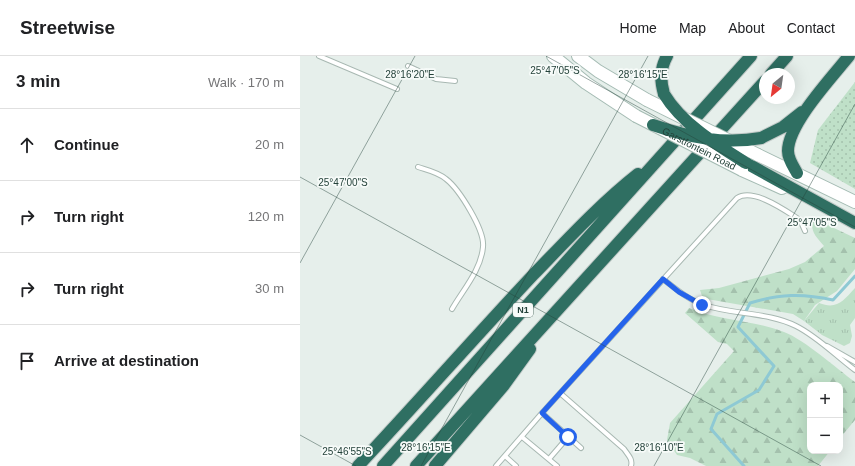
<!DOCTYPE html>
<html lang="en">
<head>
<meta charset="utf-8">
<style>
  :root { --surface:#fff; --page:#f6f6f6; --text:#202124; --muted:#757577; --line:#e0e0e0 }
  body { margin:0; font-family:Arial,sans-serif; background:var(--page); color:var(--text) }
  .controls { position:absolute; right:12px; bottom:12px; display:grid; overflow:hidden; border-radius:8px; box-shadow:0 4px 16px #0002 }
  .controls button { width:36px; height:36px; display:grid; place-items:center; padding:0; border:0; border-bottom:1px solid var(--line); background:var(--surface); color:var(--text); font:20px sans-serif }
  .compass { position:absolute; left:459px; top:12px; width:36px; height:36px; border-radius:50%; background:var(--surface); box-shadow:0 4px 16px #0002; rotate:209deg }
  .stop { position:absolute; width:12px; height:12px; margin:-9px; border:3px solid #2563eb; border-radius:50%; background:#fff }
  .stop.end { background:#2563eb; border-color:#fff; box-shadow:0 1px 4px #0008 }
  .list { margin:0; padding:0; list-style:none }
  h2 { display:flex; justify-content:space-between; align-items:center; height:52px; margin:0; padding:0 16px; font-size:17px }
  h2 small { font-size:13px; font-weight:400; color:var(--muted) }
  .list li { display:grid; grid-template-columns:26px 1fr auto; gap:12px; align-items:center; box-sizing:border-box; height:72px; padding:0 16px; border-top:1px solid var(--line) }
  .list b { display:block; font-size:15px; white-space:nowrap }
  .list em { font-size:13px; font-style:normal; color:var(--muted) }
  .icon { flex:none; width:22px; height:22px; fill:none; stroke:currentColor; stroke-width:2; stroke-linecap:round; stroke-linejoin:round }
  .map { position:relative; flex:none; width:555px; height:410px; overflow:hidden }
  header { display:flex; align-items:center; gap:24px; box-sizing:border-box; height:56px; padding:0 20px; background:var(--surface); border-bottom:1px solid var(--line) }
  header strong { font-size:19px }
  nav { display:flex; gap:22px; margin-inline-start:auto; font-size:14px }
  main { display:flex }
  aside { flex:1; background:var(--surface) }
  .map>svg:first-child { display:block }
</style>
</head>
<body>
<header>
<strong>Streetwise</strong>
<nav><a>Home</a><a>Map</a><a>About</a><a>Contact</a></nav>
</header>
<main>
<aside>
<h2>3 min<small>Walk · 170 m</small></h2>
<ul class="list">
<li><svg class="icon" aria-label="ahead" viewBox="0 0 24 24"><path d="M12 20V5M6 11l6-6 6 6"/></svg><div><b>Continue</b></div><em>20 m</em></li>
<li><svg class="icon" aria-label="right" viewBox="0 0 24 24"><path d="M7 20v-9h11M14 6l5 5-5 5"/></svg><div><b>Turn right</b></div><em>120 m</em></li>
<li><svg class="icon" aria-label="right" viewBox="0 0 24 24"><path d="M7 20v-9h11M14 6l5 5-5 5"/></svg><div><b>Turn right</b></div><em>30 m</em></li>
<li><svg class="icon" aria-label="arrive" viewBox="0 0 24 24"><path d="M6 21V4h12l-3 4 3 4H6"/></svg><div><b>Arrive at destination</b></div></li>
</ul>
</aside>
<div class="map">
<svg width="555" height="410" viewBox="0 0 555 410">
  <defs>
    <pattern id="grass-tufts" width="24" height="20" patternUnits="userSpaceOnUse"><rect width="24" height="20" fill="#bfe0c8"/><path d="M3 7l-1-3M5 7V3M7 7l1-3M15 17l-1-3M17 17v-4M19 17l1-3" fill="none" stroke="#a4c1ad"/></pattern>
    <pattern id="forest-firs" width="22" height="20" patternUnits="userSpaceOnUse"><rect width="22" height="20" fill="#bfe0c8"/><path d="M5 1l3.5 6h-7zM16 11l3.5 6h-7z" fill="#a4c1ad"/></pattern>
    <pattern id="park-dots" width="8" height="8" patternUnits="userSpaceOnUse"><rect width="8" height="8" fill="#bfe0c8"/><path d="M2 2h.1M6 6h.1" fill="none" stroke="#a4c1ad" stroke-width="1.8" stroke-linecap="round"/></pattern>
  </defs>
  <rect width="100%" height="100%" fill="#e6efeb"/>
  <path fill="url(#grass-tufts)" d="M 555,232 L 555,262 L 550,269 L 552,280 L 550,287 L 544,290 L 522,279 L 504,265 L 519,247 C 537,254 543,245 555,232 Z"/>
  <path fill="url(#forest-firs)" d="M 513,162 L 555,182 L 555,213 L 537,235 L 515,249 L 504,265 L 493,258 L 407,243 L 402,240 L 400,234 L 419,232 L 489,213 L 505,206 L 524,190 C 515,180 510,175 513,162 Z
    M 389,252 C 420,265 454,264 484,276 C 505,284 536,312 555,326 L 555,364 L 540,382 L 540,329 L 510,329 L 510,395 L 530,395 L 518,410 L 406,410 L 390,402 L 377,399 L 367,384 L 370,367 L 434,295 L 427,288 L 418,286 L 385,257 Z"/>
  <path fill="url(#park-dots)" d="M 555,26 L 555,133 L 510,107 L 518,74 Z"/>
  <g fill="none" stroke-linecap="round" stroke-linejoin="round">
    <path stroke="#8ec9d4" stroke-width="3" d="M 444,410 L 411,373 L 417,358 L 459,334 L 474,310 L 438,271 L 450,247 C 480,238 502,237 533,244 L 555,220"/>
    <g stroke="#a8b8b2" stroke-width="6">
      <path id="lane" d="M 19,0 L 97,33
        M 108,10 L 136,23 L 155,25
        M 118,111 C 127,114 138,116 146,123 C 159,133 185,174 183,191 C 181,214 163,234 152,253
        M 363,223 C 376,233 389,244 404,249 C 434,259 468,256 496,270 C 518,281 536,300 555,314
        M 527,290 L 555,306
        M 260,337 L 324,393 C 328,399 333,403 331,410
        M 242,357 L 281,392
        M 222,381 L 257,410
        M 205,400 L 216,410
        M 249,403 L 268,381
        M 196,410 L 242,357 L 437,142 C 453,132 483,153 497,162 L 501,166 L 505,175"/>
    </g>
    <g stroke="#a4bbb3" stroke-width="14">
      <path id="secondary" d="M 253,0 L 286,27 L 336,60
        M 278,0 L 298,15 L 347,44
        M 458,99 L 555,146
        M 442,114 L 482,132"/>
    </g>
    <g stroke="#c2cac8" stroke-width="14">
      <path id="highway" d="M 471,18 L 487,0
        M 364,38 C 360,24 360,13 367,0
        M 461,82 L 483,71 L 502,56
        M 446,107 L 555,167
        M 497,117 C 493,110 488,103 488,95 C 488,68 532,21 549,0
        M 58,410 C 117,347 174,282 233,219 C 267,184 300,148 338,118
        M 83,410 L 451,0
        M 116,410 L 465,25
        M 135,410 L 204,329 L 230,293"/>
    </g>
    <use href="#lane" stroke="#fff" stroke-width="4"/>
    <use href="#secondary" stroke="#fff" stroke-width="12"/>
    <use href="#highway" stroke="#2f6f62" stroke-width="12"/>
    <g stroke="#a4bbb3" stroke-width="14" stroke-linecap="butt">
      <g id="secondary-bridge">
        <path d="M 347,44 L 458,99"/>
        <path id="s1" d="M 336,60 L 442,114"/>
      </g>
    </g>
    <g stroke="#c2cac8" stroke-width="14" stroke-linecap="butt">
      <path id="highway-bridge" d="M 364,38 C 382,68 417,89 446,107
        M 353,69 C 388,81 424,89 461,82"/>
    </g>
    <use href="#secondary-bridge" stroke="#fff" stroke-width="12"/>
    <use href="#highway-bridge" stroke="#2f6f62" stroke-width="12"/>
  </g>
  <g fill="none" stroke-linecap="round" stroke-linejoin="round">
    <path stroke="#2563eb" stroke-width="5" d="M 268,381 L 242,357 L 363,223 L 379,236 L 402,249"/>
  </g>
  <path fill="none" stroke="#24423a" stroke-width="1" stroke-opacity="0.45" d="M 246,0 L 555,171M 0,121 L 521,410M 0,207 L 115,0M 0,379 L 56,410M 121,410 L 348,0M 354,410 L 555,48"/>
  <g text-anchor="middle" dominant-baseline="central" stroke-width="3.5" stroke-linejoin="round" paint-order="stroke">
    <rect fill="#f7fbf9" stroke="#637a73" stroke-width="1" x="213" y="247" width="20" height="14" rx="3"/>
    <g font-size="9" font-weight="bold" fill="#24423a">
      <text x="223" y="254">N1</text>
    </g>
    <g font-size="10" fill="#24423a" stroke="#f7fbf9">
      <text stroke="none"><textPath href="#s1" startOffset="71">Garstfontein Road</textPath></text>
    </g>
  </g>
  <g font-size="10" text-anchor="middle" fill="#24423a" stroke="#f7fbf9" stroke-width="3.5" stroke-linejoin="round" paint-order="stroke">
    <text x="255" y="18">25°47'05"S</text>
    <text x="110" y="22">28°16'20"E</text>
    <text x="343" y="22">28°16'15"E</text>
    <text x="43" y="130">25°47'00"S</text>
    <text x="512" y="170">25°47'05"S</text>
    <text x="126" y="395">28°16'15"E</text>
    <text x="359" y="395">28°16'10"E</text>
    <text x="47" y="399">25°46'55"S</text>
  </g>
</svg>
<div class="controls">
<button>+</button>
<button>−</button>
</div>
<svg class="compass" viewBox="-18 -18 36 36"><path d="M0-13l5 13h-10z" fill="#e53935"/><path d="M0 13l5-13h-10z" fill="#757577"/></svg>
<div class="stop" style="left:268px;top:381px"></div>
<div class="stop end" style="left:402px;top:249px"></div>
</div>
</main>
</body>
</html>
